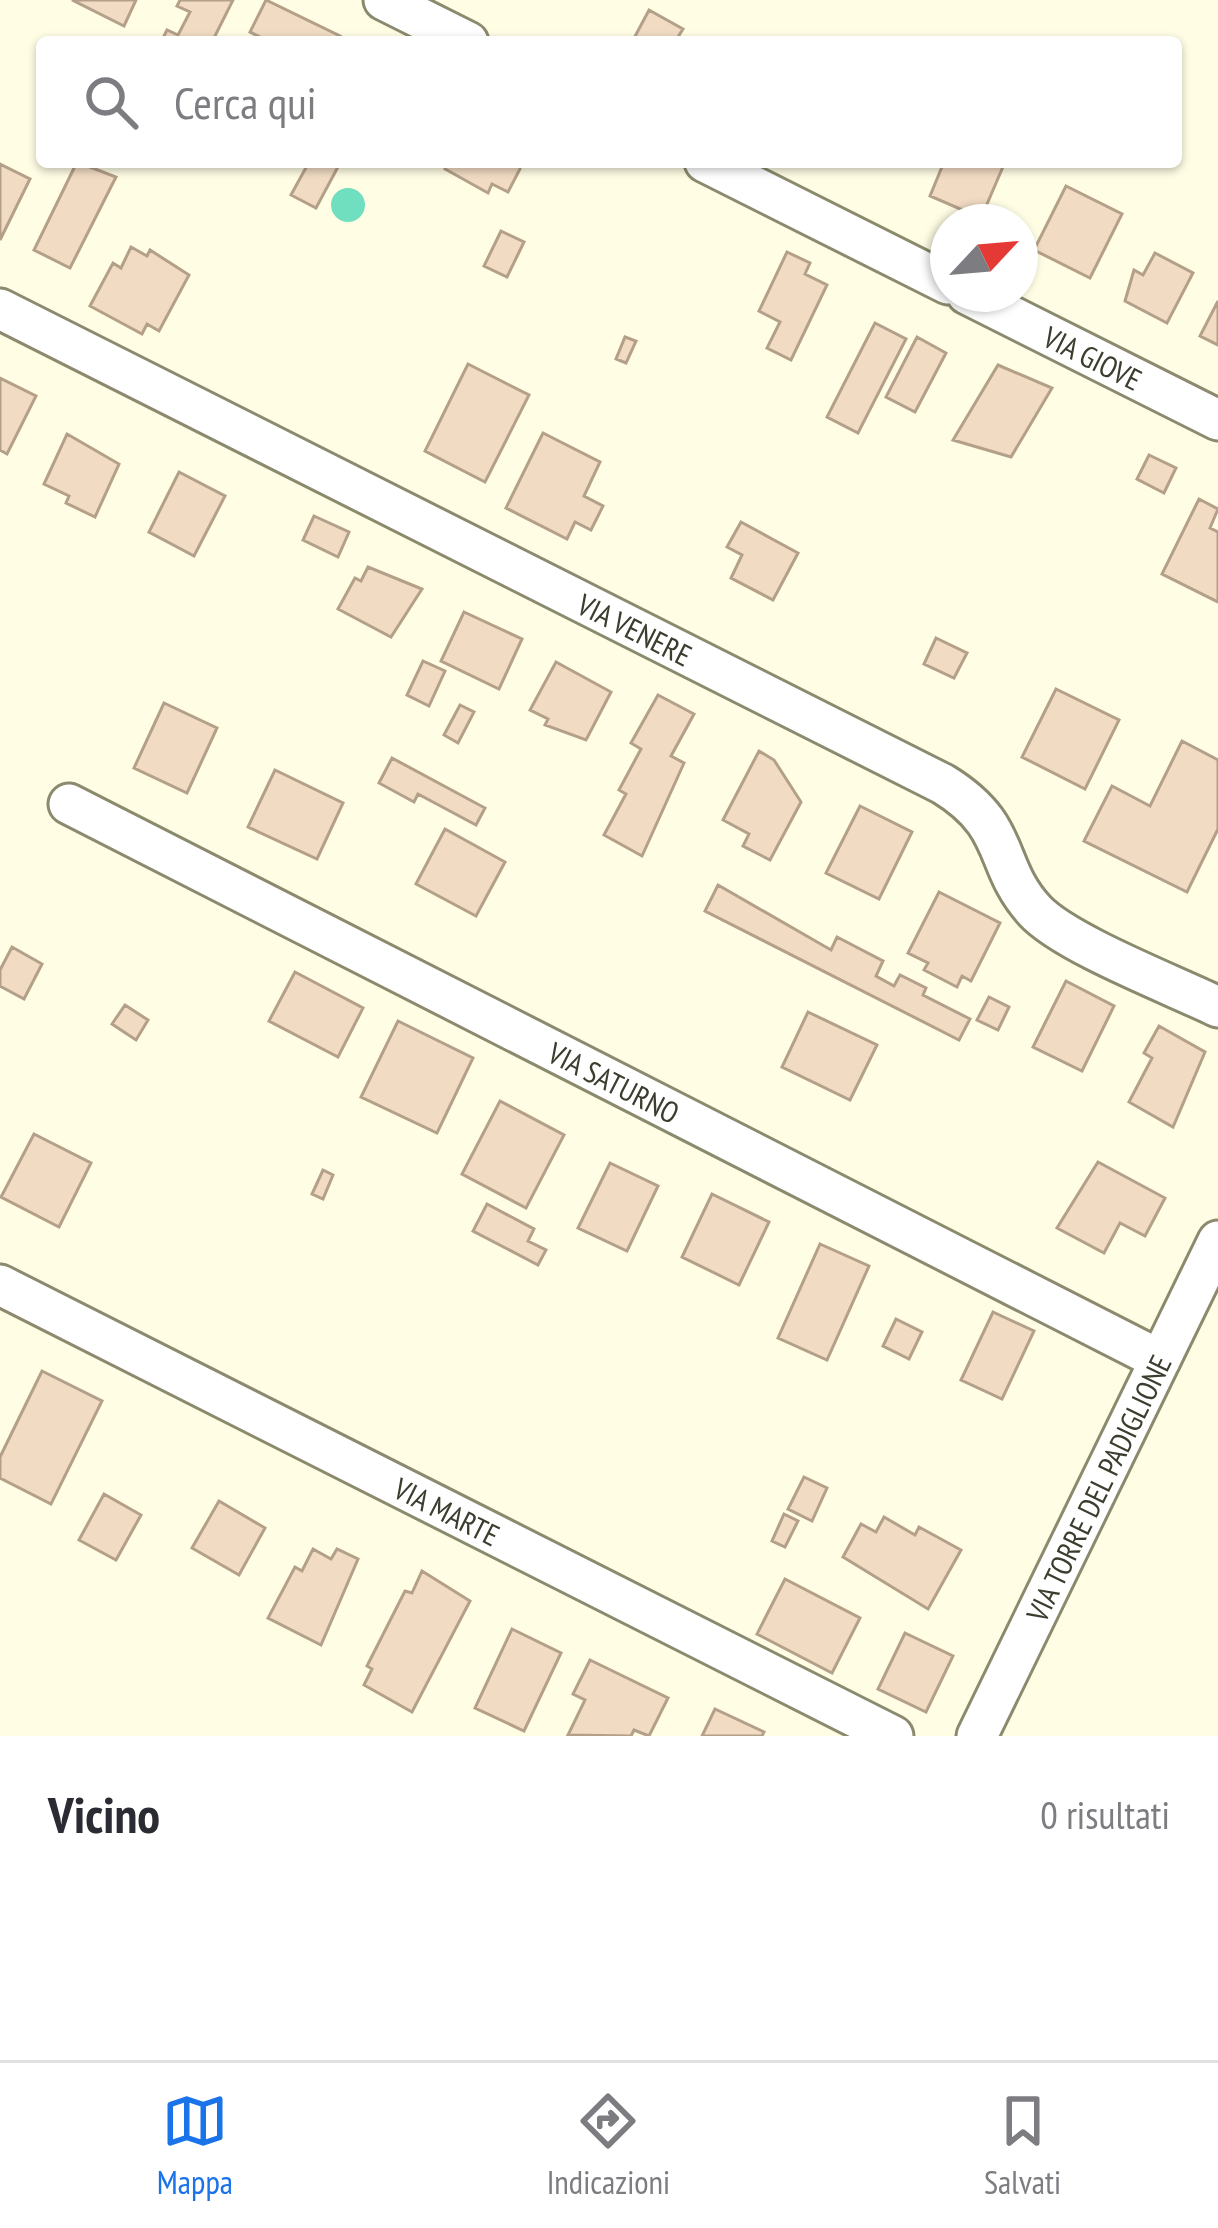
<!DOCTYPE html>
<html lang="it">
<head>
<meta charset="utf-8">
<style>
  :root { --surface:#fff; --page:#f7f7f7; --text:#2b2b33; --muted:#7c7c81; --line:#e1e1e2; --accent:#1a73e8 }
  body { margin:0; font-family:"PT Sans Narrow",sans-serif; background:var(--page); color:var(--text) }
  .compass { position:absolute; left:930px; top:204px; width:108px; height:108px; border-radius:50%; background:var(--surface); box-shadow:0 3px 9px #0004; rotate:64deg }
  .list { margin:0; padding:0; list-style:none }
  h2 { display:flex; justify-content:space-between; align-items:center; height:156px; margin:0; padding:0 48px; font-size:51px }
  h2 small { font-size:39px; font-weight:400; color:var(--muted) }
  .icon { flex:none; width:66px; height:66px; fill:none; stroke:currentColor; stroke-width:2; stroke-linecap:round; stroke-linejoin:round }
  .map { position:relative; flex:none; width:1218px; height:1736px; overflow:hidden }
  .search { position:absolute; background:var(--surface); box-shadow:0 3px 9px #0004; left:36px; right:36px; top:36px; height:132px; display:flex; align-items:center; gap:30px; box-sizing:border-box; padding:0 42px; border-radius:12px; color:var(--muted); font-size:45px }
  .sheet { height:324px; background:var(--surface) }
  nav { display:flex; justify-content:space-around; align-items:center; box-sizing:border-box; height:168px; border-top:3px solid var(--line); background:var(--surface); font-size:33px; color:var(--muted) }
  nav a { display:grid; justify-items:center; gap:6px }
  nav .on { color:var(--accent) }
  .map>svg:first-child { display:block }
</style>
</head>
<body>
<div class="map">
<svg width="1218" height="1736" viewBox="0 0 1218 1736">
  <rect width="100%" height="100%" fill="#fffde4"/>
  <path fill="#70dfbf" d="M331 205a17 17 0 1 1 34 0a17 17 0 1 1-34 0Z"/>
  <path fill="#f1dbc3" stroke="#b4a089" stroke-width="3" d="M 72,0 L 136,0 L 124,26 Z
    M 180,0 L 233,0 L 212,42 L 161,42 L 167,30 L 178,35 L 190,12 L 177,6 Z
    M 266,0 L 340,36 L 337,42 L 270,42 L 250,32 Z
    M 649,10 L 683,29 L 678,37 L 688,42 L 632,42 Z
    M 77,162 L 116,177 L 70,268 L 34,250 Z
    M 309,162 L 339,165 L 316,208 L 291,195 Z
    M 449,162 L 520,162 L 520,169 L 508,192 L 492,184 L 488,193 L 445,169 Z
    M 944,162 L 1005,162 L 981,218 L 930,196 Z
    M 0,164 L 30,179 L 0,240 Z
    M 1066,186 L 1122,214 L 1090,278 L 1034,250 Z
    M 501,231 L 524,242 L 507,277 L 484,266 Z
    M 131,247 L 147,256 L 150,250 L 189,275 L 159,331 L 147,324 L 142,334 L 90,306 L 113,263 L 121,268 Z
    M 787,252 L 810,263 L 805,274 L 827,285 L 791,360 L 767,348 L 780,322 L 759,311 Z
    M 1155,253 L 1193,273 L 1167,323 L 1125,301 L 1134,270 L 1143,275 Z
    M 1218,301 L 1218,345 L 1200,336 Z
    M 875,323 L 906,339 L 858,433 L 827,417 Z
    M 625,337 L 636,341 L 626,363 L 616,359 Z
    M 917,337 L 946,353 L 915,412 L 886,397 Z
    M 468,364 L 529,395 L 485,482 L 425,451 Z
    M 998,365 L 1052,388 L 1011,457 L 953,440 Z
    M 0,378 L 36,396 L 7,454 L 0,450 Z
    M 543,433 L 600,462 L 584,496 L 603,506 L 591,530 L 575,522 L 567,539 L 506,508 Z
    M 67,434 L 119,464 L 95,517 L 66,503 L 69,496 L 44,484 Z
    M 1149,455 L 1176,468 L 1164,493 L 1137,479 Z
    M 179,472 L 225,496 L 194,556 L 149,532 Z
    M 1199,499 L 1218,509 L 1210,528 L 1218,532 L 1218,602 L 1162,574 Z
    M 314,516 L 349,532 L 338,557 L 303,540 Z
    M 741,522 L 798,553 L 773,600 L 731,578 L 742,555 L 727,547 Z
    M 368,567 L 422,589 L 391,637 L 338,609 L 355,578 L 361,581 Z
    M 464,612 L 522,639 L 499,689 L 441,661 Z
    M 936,638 L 967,653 L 954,678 L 924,664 Z
    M 423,661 L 445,671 L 429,706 L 407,695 Z
    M 556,662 L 611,692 L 586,740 L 545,725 L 548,719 L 530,710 Z
    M 1056,689 L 1119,720 L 1085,789 L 1022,757 Z
    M 658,695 L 694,714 L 671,756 L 684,763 L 642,856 L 604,835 L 626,794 L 619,790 L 641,749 L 631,743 Z
    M 164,703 L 217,728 L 187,793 L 134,768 Z
    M 460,705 L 474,712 L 458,743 L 444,735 Z
    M 1182,741 L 1218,760 L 1218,829 L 1187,892 L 1084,841 L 1112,786 L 1150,806 Z
    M 759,751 L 774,760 L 801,802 L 770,860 L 743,846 L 749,834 L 723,820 Z
    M 392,758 L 485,808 L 476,825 L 418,794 L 414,802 L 379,783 Z
    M 275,770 L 343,803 L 317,859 L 248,827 Z
    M 860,806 L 912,832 L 879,899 L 826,873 Z
    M 445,829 L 505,862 L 476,916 L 416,884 Z
    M 718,885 L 831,950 L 837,937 L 883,961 L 876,976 L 894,986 L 900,975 L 926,988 L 923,995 L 970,1019 L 959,1040 L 705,911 Z
    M 939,892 L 1000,923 L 971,981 L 962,976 L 957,987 L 924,970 L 928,963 L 908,953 Z
    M 12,947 L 42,964 L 24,999 L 0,986 L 0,970 Z
    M 295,972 L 363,1008 L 338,1057 L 269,1021 Z
    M 1066,981 L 1114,1006 L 1082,1071 L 1033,1047 Z
    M 989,997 L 1009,1007 L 998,1030 L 977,1020 Z
    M 125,1005 L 148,1020 L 136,1040 L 112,1024 Z
    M 808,1012 L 877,1045 L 850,1100 L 782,1067 Z
    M 398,1021 L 473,1058 L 437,1133 L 361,1097 Z
    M 1159,1026 L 1205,1052 L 1173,1127 L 1129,1102 L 1152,1058 L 1144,1053 Z
    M 500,1101 L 564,1135 L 526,1208 L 462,1174 Z
    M 34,1134 L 91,1163 L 59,1227 L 1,1197 Z
    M 1098,1162 L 1165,1198 L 1145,1236 L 1120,1223 L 1104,1253 L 1057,1228 Z
    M 610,1163 L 658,1186 L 627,1251 L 578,1228 Z
    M 323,1170 L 333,1175 L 323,1199 L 312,1194 Z
    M 712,1194 L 769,1222 L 739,1285 L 682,1257 Z
    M 487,1204 L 534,1229 L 528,1241 L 546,1250 L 538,1265 L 473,1231 Z
    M 820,1244 L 869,1266 L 827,1360 L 778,1338 Z
    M 993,1312 L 1034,1331 L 1002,1399 L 961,1380 Z
    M 896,1319 L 922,1332 L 909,1359 L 883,1346 Z
    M 42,1371 L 102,1401 L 51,1504 L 0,1478 L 0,1457 Z
    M 804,1477 L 827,1488 L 812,1521 L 788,1509 Z
    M 104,1494 L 141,1515 L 116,1560 L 79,1540 Z
    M 219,1501 L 265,1528 L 239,1575 L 192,1548 Z
    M 784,1514 L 798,1521 L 785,1547 L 772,1541 Z
    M 884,1517 L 915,1535 L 919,1527 L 961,1550 L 928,1609 L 843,1557 L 861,1524 L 876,1532 Z
    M 313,1549 L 331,1559 L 337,1549 L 358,1559 L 321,1645 L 268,1618 L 295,1567 L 302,1571 Z
    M 422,1571 L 470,1601 L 412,1712 L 364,1685 L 372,1669 L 367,1666 L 405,1591 L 412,1593 Z
    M 785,1579 L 860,1618 L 832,1673 L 757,1634 Z
    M 512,1629 L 561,1653 L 524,1731 L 475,1708 Z
    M 905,1633 L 953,1656 L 926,1712 L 878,1689 Z
    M 590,1660 L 668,1698 L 649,1736 L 634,1730 L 631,1736 L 568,1735 L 585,1700 L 573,1694 Z
    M 715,1709 L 764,1732 L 762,1736 L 702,1736 Z"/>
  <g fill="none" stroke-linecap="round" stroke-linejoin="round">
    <g stroke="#8b8a6e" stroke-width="45">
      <g id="minor">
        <path d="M 384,0 L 468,42"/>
        <path d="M 705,162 L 948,284"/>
        <path id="s1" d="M 967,294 L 1218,420"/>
        <path id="s2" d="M 0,309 L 943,784 C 1013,827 992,864 1035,911 C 1066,944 1173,985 1218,1007"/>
        <path id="s3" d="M 69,804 L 1160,1360"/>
        <path id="s4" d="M 0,1285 L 893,1736"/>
        <path id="s5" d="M 977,1736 L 1218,1241"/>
      </g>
    </g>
    <use href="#minor" stroke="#fff" stroke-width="39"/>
  </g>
  <g text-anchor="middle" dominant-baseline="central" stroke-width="9" stroke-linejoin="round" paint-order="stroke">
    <g font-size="30" fill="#3c3c2f" stroke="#fff">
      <text stroke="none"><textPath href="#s1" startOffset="141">VIA GIOVE</textPath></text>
      <text stroke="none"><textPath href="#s2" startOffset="711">VIA VENERE</textPath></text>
      <text stroke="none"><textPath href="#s3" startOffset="612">VIA SATURNO</textPath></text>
      <text stroke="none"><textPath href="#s5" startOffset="276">VIA TORRE DEL PADIGLIONE</textPath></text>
      <text stroke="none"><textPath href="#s4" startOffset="501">VIA MARTE</textPath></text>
    </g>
  </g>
</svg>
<svg class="compass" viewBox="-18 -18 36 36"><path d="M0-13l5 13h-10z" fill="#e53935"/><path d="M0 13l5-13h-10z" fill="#7c7c81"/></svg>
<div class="search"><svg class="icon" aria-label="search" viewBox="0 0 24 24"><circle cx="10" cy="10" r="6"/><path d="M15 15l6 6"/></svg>Cerca qui</div>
</div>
<section class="sheet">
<h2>Vicino<small>0 risultati</small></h2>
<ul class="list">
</ul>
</section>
<nav>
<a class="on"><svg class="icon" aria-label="map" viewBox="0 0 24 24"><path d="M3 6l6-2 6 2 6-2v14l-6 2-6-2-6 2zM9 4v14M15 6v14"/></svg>Mappa</a>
<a><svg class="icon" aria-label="directions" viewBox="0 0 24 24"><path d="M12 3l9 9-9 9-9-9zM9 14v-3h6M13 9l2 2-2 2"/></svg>Indicazioni</a>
<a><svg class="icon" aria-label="saved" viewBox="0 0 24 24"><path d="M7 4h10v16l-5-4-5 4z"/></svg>Salvati</a>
</nav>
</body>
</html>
